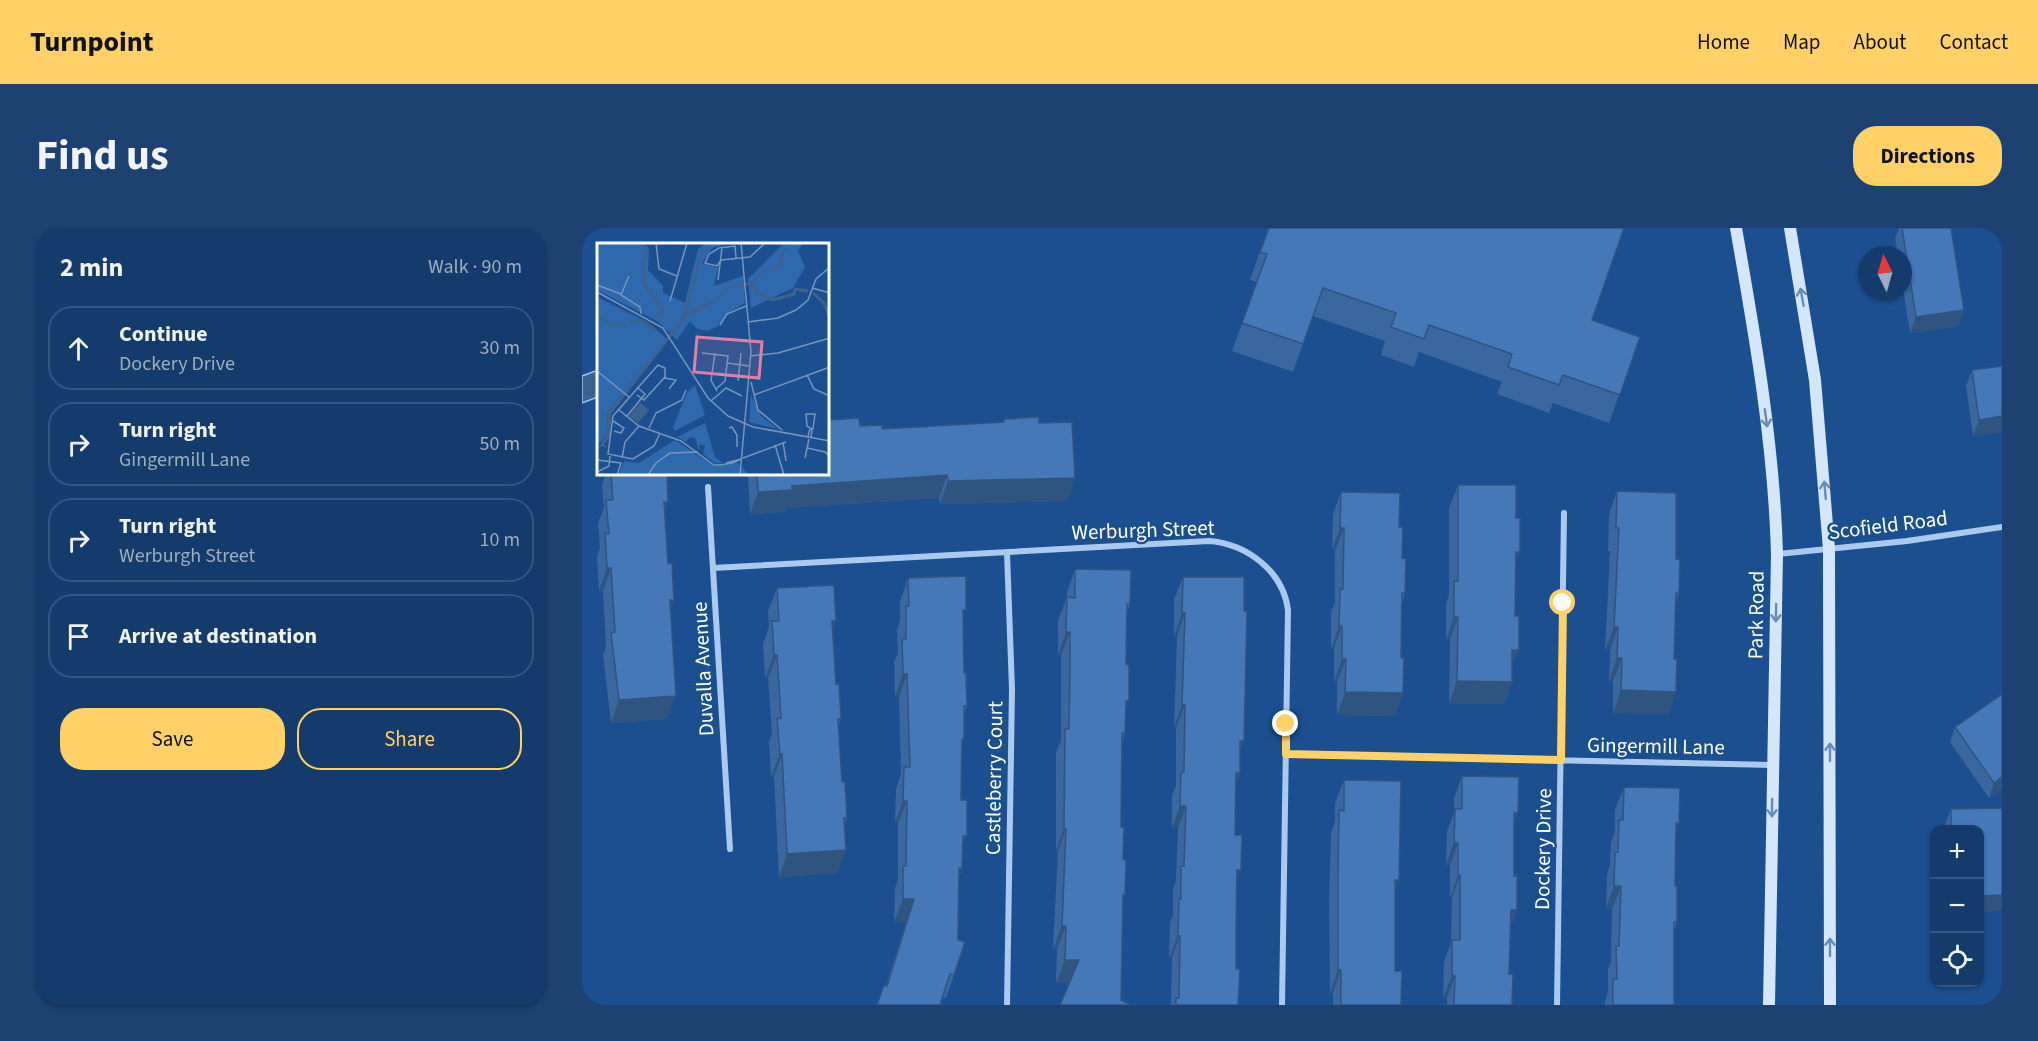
<!DOCTYPE html>
<html lang="en">
<head>
<meta charset="utf-8">
<style>
  :root { --surface:#143b6b; --page:#1d4271; --text:#f1f3f6; --muted:#9dadc1; --line:#33557e; --accent:#ffd166 }
  body { margin:0; font-family:"Source Sans 3",sans-serif; background:var(--page); color:var(--text) }
  .controls { position:absolute; right:18px; bottom:18px; display:grid; overflow:hidden; border-radius:12px; box-shadow:0 2px 4px #0004 }
  .controls button { width:54px; height:54px; display:grid; place-items:center; padding:0; border:0; border-bottom:2px solid var(--line); background:var(--surface); color:var(--text); font:30px sans-serif }
  .compass { position:absolute; left:1276px; top:18px; width:54px; height:54px; border-radius:50%; background:var(--surface); box-shadow:0 2px 4px #0004; rotate:355deg }
  .stop { position:absolute; width:18px; height:18px; margin:-14px; border:4px solid #ffd166; border-radius:50%; background:#fff }
  .stop.end { background:#ffd166; border-color:#fff; box-shadow:0 2px 6px #0008 }
  .list { margin:0; padding:0; list-style:none }
  h2 { display:flex; justify-content:space-between; align-items:center; height:78px; margin:0; padding:0 24px; font-size:26px }
  h2 small { font-size:20px; font-weight:400; color:var(--muted) }
  .list li { display:grid; grid-template-columns:39px 1fr auto; gap:18px; align-items:center; box-sizing:border-box; height:84px; margin:0 12px 12px; padding:0 12px; border:2px solid var(--line); border-radius:24px }
  .list b { display:block; font-size:22px; white-space:nowrap }
  .list p { margin:0; font-size:20px; white-space:nowrap; color:var(--muted) }
  .list em { font-size:20px; font-style:normal; color:var(--muted) }
  .actions { display:flex; gap:12px; padding:18px 24px }
  .actions a { flex:1; padding:14px 0; border:2px solid var(--accent); border-radius:24px; text-align:center; font-size:21px; color:var(--accent) }
  .actions .main { background:var(--accent); color:#111 }
  .icon { flex:none; width:33px; height:33px; fill:none; stroke:currentColor; stroke-width:2; stroke-linecap:round; stroke-linejoin:round }
  .map { position:relative; flex:none; width:1420px; height:777px; overflow:hidden; border-radius:24px }
  header { display:flex; align-items:center; gap:36px; box-sizing:border-box; height:84px; padding:0 30px; background:var(--accent); color:#111 }
  header strong { font-size:28px }
  nav { display:flex; gap:33px; margin-inline-start:auto; font-size:21px }
  .intro { display:flex; align-items:center; justify-content:space-between; box-sizing:border-box; height:144px; padding:0 36px }
  h1 { margin:0; font-size:42px }
  .button { padding:15px 27px; border-radius:24px; background:var(--accent); color:#111; font-size:21px; font-weight:700 }
  main { display:flex; gap:36px; padding:0 36px }
  aside { flex:1; background:var(--surface); border-radius:24px; box-shadow:0 2px 4px #0004 }
  .map>svg:first-child { display:block }
</style>
</head>
<body>
<header>
<strong>Turnpoint</strong>
<nav><a>Home</a><a>Map</a><a>About</a><a>Contact</a></nav>
</header>
<div class="intro"><h1>Find us</h1><a class="button">Directions</a></div>
<main>
<aside>
<h2>2 min<small>Walk · 90 m</small></h2>
<ul class="list">
<li><svg class="icon" aria-label="ahead" viewBox="0 0 24 24"><path d="M12 20V5M6 11l6-6 6 6"/></svg><div><b>Continue</b><p>Dockery Drive</p></div><em>30 m</em></li>
<li><svg class="icon" aria-label="right" viewBox="0 0 24 24"><path d="M7 20v-9h11M14 6l5 5-5 5"/></svg><div><b>Turn right</b><p>Gingermill Lane</p></div><em>50 m</em></li>
<li><svg class="icon" aria-label="right" viewBox="0 0 24 24"><path d="M7 20v-9h11M14 6l5 5-5 5"/></svg><div><b>Turn right</b><p>Werburgh Street</p></div><em>10 m</em></li>
<li><svg class="icon" aria-label="arrive" viewBox="0 0 24 24"><path d="M6 21V4h12l-3 4 3 4H6"/></svg><div><b>Arrive at destination</b></div></li>
</ul>
<div class="actions"><a class="main">Save</a><a>Share</a></div>
</aside>
<div class="map">
<svg width="1420" height="777" viewBox="0 0 1420 777">
  <rect width="100%" height="100%" fill="#1b4f8f"/>
  <path fill="#3c6290" stroke="#9cc4f0" stroke-width="1.5" d="M 16,142 L 16,169 L 0,175 L 0,148 Z"/>
  <g fill="none" stroke-linecap="round" stroke-linejoin="round">
    <path stroke="#a9c9ee" stroke-width="6" d="M 126,259 L 148,621
      M 425,325 L 430,461 L 425,777
      M 1195,326 L 1325,313 L 1420,299
      M 131,340 L 627,313 C 665,316 701,343 706,382 L 700,777
      M 704,526 L 1191,537
      M 975,777 L 982,285"/>
    <path stroke="#d6e6fa" stroke-width="12" d="M 1154,0 C 1173,108 1192,216 1195,326 L 1187,777
      M 1208,0 L 1233,152 L 1247,321 L 1248,777"/>
  </g>
  <path fill="#3a679d" d="M 686,0 L 1010,92 L 1058,109 L 1027,195 L 971,175 L 967,185 L 915,166 L 920,154 L 837,124 L 832,139 L 799,127 L 803,113 L 731,88 L 711,144 L 650,123 L 675,54 L 668,52 Z
    M 1317,0 L 1369,0 L 1377,98 L 1328,105 L 1321,61 L 1321,27 L 1316,27 L 1313,11 Z
    M 1420,138 L 1420,204 L 1391,208 L 1384,158 L 1390,142 Z
    M 422,191 L 457,195 L 493,250 L 485,273 L 358,276 L 357,270 L 204,280 L 202,284 L 168,286 L 166,246 L 246,246 L 278,198 L 300,201 L 421,194 Z
    M 24,246 L 85,246 L 86,274 L 83,284 L 89,381 L 85,491 L 29,495 L 21,427 L 24,419 L 21,363 L 17,363 L 15,328 L 18,320 L 16,295 L 22,280 L 20,257 Z
    M 876,257 L 934,335 L 930,454 L 922,476 L 867,476 L 868,412 L 864,412 L 864,376 L 867,367 L 867,280 Z
    M 1035,263 L 1094,331 L 1097,365 L 1094,374 L 1092,431 L 1094,464 L 1086,486 L 1031,485 L 1031,453 L 1027,453 L 1028,422 L 1023,422 L 1028,323 L 1026,323 L 1027,286 Z
    M 759,264 L 817,299 L 823,365 L 820,375 L 819,430 L 821,465 L 813,488 L 755,487 L 755,454 L 752,454 L 752,420 L 749,421 L 749,384 L 753,375 L 753,323 L 750,322 L 751,286 Z
    M 493,341 L 548,376 L 545,386 L 543,505 L 540,514 L 488,755 L 474,755 L 475,721 L 471,721 L 476,623 L 474,623 L 474,524 L 479,512 L 479,427 L 476,427 L 476,392 L 485,369 L 485,364 Z
    M 601,349 L 658,524 L 658,545 L 654,556 L 653,607 L 655,654 L 654,741 L 656,777 L 589,777 L 590,730 L 587,730 L 588,694 L 591,688 L 591,661 L 594,652 L 596,600 L 590,600 L 590,567 L 594,558 L 594,500 L 592,500 L 595,408 L 592,408 L 592,371 Z
    M 326,350 L 381,391 L 382,445 L 385,478 L 382,487 L 379,518 L 379,572 L 381,618 L 380,640 L 377,650 L 372,747 L 364,770 L 304,757 L 324,694 L 312,694 L 313,660 L 316,652 L 316,595 L 313,595 L 314,561 L 319,546 L 317,469 L 313,469 L 312,434 L 316,425 L 315,401 L 318,393 L 318,373 Z
    M 195,360 L 251,402 L 254,456 L 259,491 L 256,499 L 260,554 L 265,590 L 262,597 L 256,645 L 197,649 L 192,549 L 189,549 L 187,513 L 190,505 L 186,450 L 183,450 L 181,416 L 187,399 L 186,383 Z
    M 1420,466 L 1420,561 L 1407,570 L 1368,514 L 1373,499 Z
    M 880,548 L 932,595 L 932,648 L 935,682 L 929,699 L 927,746 L 930,777 L 865,777 L 865,770 L 861,770 L 862,734 L 869,714 L 870,670 L 868,670 L 868,637 L 864,637 L 865,603 L 872,585 L 872,570 Z
    M 762,552 L 813,662 L 813,743 L 819,777 L 751,777 L 751,765 L 748,765 L 747,671 L 749,605 L 753,593 L 753,575 Z
    M 1042,559 L 1093,606 L 1093,658 L 1095,694 L 1092,703 L 1092,777 L 1023,777 L 1023,774 L 1026,763 L 1026,741 L 1029,733 L 1030,681 L 1024,680 L 1025,647 L 1028,636 L 1029,615 L 1033,603 L 1033,582 Z
    M 1420,580 L 1420,676 L 1417,683 L 1398,602 L 1363,602 L 1363,597 L 1369,581 Z"/>
  <path fill="#305480" d="M 1382,82 L 1377,98 L 1328,105 L 1334,89 Z
    M 1420,188 L 1420,204 L 1391,208 L 1397,192 Z
    M 365,247 L 357,270 L 204,280 L 202,284 L 168,286 L 176,264 L 210,258 Z
    M 493,250 L 485,273 L 358,276 L 366,253 Z
    M 82,274 L 86,274 L 78,296 Z
    M 758,300 L 762,300 L 753,323 L 750,322 Z
    M 934,324 L 938,324 L 930,346 Z
    M 25,340 L 29,340 L 21,363 L 17,363 Z
    M 88,372 L 92,373 L 84,395 Z
    M 600,385 L 603,385 L 595,408 L 592,408 Z
    M 872,389 L 876,389 L 868,412 L 864,412 Z
    M 250,393 L 254,393 L 246,416 Z
    M 757,398 L 760,398 L 752,420 L 749,421 Z
    M 1032,399 L 1036,399 L 1028,422 L 1023,422 Z
    M 484,404 L 488,404 L 479,427 L 476,427 Z
    M 930,422 L 937,422 L 928,445 Z
    M 192,427 L 195,427 L 186,450 L 183,450 Z
    M 1035,430 L 1040,430 L 1031,453 L 1027,453 Z
    M 760,431 L 764,431 L 755,454 L 752,454 Z
    M 321,446 L 325,446 L 317,469 L 313,469 Z
    M 875,453 L 930,454 L 922,476 L 867,476 Z
    M 1039,462 L 1094,464 L 1086,486 L 1031,485 Z
    M 763,464 L 821,465 L 813,488 L 755,487 Z
    M 94,468 L 85,491 L 29,495 L 37,472 Z
    M 544,473 L 547,473 L 539,496 Z
    M 600,477 L 603,477 L 594,500 L 592,500 Z
    M 658,513 L 662,513 L 654,536 Z
    M 198,526 L 200,526 L 192,549 L 189,549 Z
    M 654,545 L 658,545 L 650,568 Z
    M 1420,549 L 1420,561 L 1407,570 L 1412,555 Z
    M 321,573 L 325,573 L 316,595 L 313,595 Z
    M 598,578 L 604,578 L 596,600 L 590,600 Z
    M 932,585 L 936,585 L 928,608 Z
    M 1094,595 L 1097,595 L 1089,618 Z
    M 482,601 L 484,601 L 476,623 L 474,623 Z
    M 381,608 L 385,608 L 376,630 Z
    M 872,614 L 876,615 L 868,637 L 864,637 Z
    M 264,622 L 256,645 L 197,649 L 205,626 Z
    M 377,640 L 380,640 L 372,662 Z
    M 655,642 L 659,643 L 651,665 Z
    M 876,647 L 878,647 L 870,670 L 868,670 Z
    M 813,652 L 817,652 L 809,675 Z
    M 1032,658 L 1039,658 L 1030,681 L 1024,680 Z
    M 1420,667 L 1420,676 L 1417,683 L 1398,684 L 1398,668 Z
    M 321,671 L 332,671 L 324,694 L 312,694 Z
    M 929,682 L 935,682 L 927,705 Z
    M 480,698 L 484,698 L 475,721 L 471,721 Z
    M 596,708 L 598,708 L 590,730 L 587,730 Z
    M 483,732 L 497,732 L 489,755 L 474,755 Z
    M 756,742 L 759,742 L 751,765 L 748,765 Z
    M 870,747 L 873,748 L 865,770 L 861,770 Z"/>
  <path fill="#4478b7" stroke="#305480" stroke-width="1.5" d="M 687,0 L 1042,0 L 1010,92 L 1058,109 L 1038,167 L 981,147 L 977,157 L 926,139 L 930,126 L 847,97 L 842,111 L 809,99 L 814,85 L 741,60 L 721,116 L 660,95 L 685,26 L 678,24 Z
    M 1320,0 L 1369,0 L 1382,82 L 1334,89 Z
    M 1420,138 L 1420,188 L 1397,192 L 1390,142 Z
    M 457,189 L 457,195 L 490,194 L 493,250 L 366,253 L 365,247 L 210,258 L 210,262 L 176,264 L 175,246 L 246,246 L 246,192 L 277,190 L 278,198 L 300,197 L 300,201 L 422,194 L 422,191 Z
    M 29,246 L 85,246 L 86,274 L 82,274 L 86,336 L 90,335 L 92,373 L 88,372 L 94,468 L 37,472 L 29,405 L 33,404 L 29,340 L 25,340 L 23,305 L 27,306 L 24,272 L 31,272 Z
    M 876,257 L 934,257 L 934,290 L 938,290 L 938,324 L 934,324 L 933,388 L 937,388 L 937,422 L 930,422 L 930,454 L 875,453 L 876,389 L 872,389 L 872,353 L 876,353 Z
    M 1035,263 L 1094,265 L 1094,331 L 1098,332 L 1097,365 L 1094,365 L 1092,431 L 1095,431 L 1094,464 L 1039,462 L 1040,430 L 1035,430 L 1036,399 L 1032,399 L 1037,300 L 1034,300 Z
    M 759,264 L 818,265 L 817,299 L 821,299 L 820,330 L 824,331 L 823,365 L 820,365 L 819,430 L 822,430 L 821,465 L 763,464 L 764,431 L 760,431 L 760,398 L 757,398 L 758,361 L 761,361 L 762,300 L 758,300 Z
    M 493,341 L 549,342 L 548,376 L 545,376 L 544,436 L 547,437 L 547,473 L 544,473 L 543,505 L 540,505 L 539,599 L 542,599 L 541,631 L 544,632 L 543,667 L 541,667 L 539,772 L 547,776 L 547,777 L 478,777 L 497,732 L 483,732 L 484,698 L 480,698 L 484,601 L 482,601 L 483,501 L 487,501 L 488,437 L 488,404 L 484,404 L 485,369 L 493,370 Z
    M 384,348 L 384,382 L 381,382 L 382,445 L 384,445 L 385,478 L 382,478 L 382,511 L 380,511 L 379,572 L 385,572 L 385,608 L 381,608 L 380,640 L 377,640 L 376,712 L 383,714 L 372,747 L 368,746 L 358,777 L 295,777 L 302,757 L 305,758 L 332,671 L 321,671 L 321,638 L 324,638 L 325,573 L 321,573 L 322,539 L 328,539 L 325,446 L 321,446 L 320,412 L 324,411 L 324,378 L 327,378 L 326,350 Z
    M 601,349 L 662,349 L 662,383 L 665,383 L 662,513 L 658,513 L 658,545 L 654,545 L 653,607 L 660,607 L 659,643 L 655,642 L 654,709 L 654,741 L 658,741 L 656,777 L 594,777 L 594,770 L 597,770 L 598,708 L 596,708 L 597,671 L 599,671 L 599,638 L 602,638 L 604,578 L 598,578 L 599,545 L 602,544 L 603,477 L 600,477 L 603,385 L 600,385 Z
    M 252,357 L 254,393 L 250,393 L 254,456 L 257,455 L 259,491 L 256,491 L 260,554 L 263,554 L 265,590 L 262,590 L 264,622 L 205,626 L 200,526 L 198,526 L 195,491 L 199,490 L 195,427 L 192,427 L 190,393 L 197,393 L 195,360 Z
    M 1420,466 L 1420,549 L 1412,555 L 1373,499 Z
    M 880,548 L 937,549 L 936,585 L 932,585 L 932,648 L 935,647 L 935,682 L 929,682 L 927,746 L 931,746 L 930,777 L 872,777 L 873,748 L 870,747 L 870,712 L 878,712 L 878,647 L 876,647 L 876,615 L 872,614 L 873,581 L 880,581 Z
    M 762,552 L 819,553 L 817,652 L 813,652 L 813,743 L 820,743 L 819,777 L 759,777 L 759,742 L 756,742 L 756,648 L 757,582 L 762,583 Z
    M 1042,559 L 1098,560 L 1097,595 L 1094,595 L 1093,658 L 1095,658 L 1095,694 L 1092,694 L 1092,777 L 1031,777 L 1031,751 L 1035,751 L 1034,718 L 1037,718 L 1039,658 L 1032,658 L 1033,624 L 1036,624 L 1037,592 L 1041,592 Z
    M 1420,580 L 1420,667 L 1398,668 L 1398,602 L 1369,602 L 1369,581 Z"/>
  <defs><path id="oneway-shaft" d="M-6 0H5M1.5-3L5.5 0L1.5 3" fill="none" stroke-width="1.6" stroke-linecap="round" stroke-linejoin="round" transform="scale(1.5)"/></defs>
  <g stroke="#668bba">
    <use href="#oneway-shaft" transform="translate(1220 69) rotate(-100)"/>
    <use href="#oneway-shaft" transform="translate(1184 190) rotate(82)"/>
    <use href="#oneway-shaft" transform="translate(1243 262) rotate(-95)"/>
    <use href="#oneway-shaft" transform="translate(1194 385) rotate(91)"/>
    <use href="#oneway-shaft" transform="translate(1248 524) rotate(-90)"/>
    <use href="#oneway-shaft" transform="translate(1190 580) rotate(91)"/>
    <use href="#oneway-shaft" transform="translate(1248 719) rotate(-90)"/>
  </g>
  <g fill="none" stroke-linecap="round" stroke-linejoin="round">
    <path stroke="#ffd166" stroke-width="8" d="M 704,496 L 704,526 L 979,532 L 981,375"/>
  </g>
  <g text-anchor="middle" dominant-baseline="central" stroke-width="5" stroke-linejoin="round" paint-order="stroke">
    <g font-size="21" fill="#fff" stroke="#1b4f8f">
      <text transform="translate(1306 297) rotate(-7)">Scofield Road</text>
      <text transform="translate(561 302) rotate(-2)">Werburgh Street</text>
      <text transform="translate(1174 387) rotate(-89)">Park Road</text>
      <text transform="translate(121 441) rotate(-93)">Duvalla Avenue</text>
      <text transform="translate(1074 518) rotate(1)">Gingermill Lane</text>
      <text transform="translate(412 550) rotate(-89)">Castleberry Court</text>
      <text transform="translate(961 621) rotate(-89)">Dockery Drive</text>
    </g>
  </g>
  <g transform="translate(15 15)">
    <rect width="232" height="232" fill="#1b4f8f"/>
    <path d="M 0,0 L 47,0 L 52,6 L 51,27 L 66,43 L 66,50 L 88,60 L 101,6 L 109,0 L 134,0 L 115,5 L 105,20 L 121,25 L 117,43 L 146,33 L 148,60 L 131,70 L 121,83 L 111,88 L 100,86 L 93,78 L 80,97 L 60,78 L 0,47 ZM 187,0 L 206,0 L 201,8 L 208,24 L 196,45 L 154,65 L 151,36 ZM 0,54 L 50,79 L 70,96 L 11,168 L 9,193 L 0,202 ZM 98,142 L 108,172 L 78,188 L 76,184 L 90,150 ZM 154,152 L 164,173 L 181,186 L 152,179 ZM 108,180 L 118,214 L 126,220 L 118,220 L 106,211 L 108,203 L 104,201 L 101,207 L 99,196 L 93,194 L 89,199 L 80,194 ZM 78,197 L 117,223 L 141,220 L 152,232 L 21,232 L 27,218 L 42,220 Z" fill="#2e69ad"/>
    <path d="M 116,0 L 105,12 L 89,72 L 104,62 L 120,56 L 126,45 L 153,39 L 163,30 L 181,24 L 184,9 L 199,0 L 187,9 L 184,22 L 179,27 L 164,31 L 154,41 L 126,47 L 121,57 L 89,75 L 14,171 L 13,194 L 7,201 L 10,205 L 5,203 L 0,207 L 9,193 L 11,168 L 84,77 L 104,9 ZM 43,159 L 52,167 L 41,180 L 32,173 Z" fill="#3c6290"/>
    <path fill="none" stroke="#3c6290" stroke-width="3" d="M 44,0 L 50,8 L 46,25 L 48,42 L 66,66 L 59,74M 153,40 L 163,52 L 176,57 L 197,51 L 198,46 L 211,48M 216,50 L 227,60 L 233,76M 0,73 L 14,81 L 30,81M 33,80 L 43,77 L 59,87"/>
    <path fill="none" stroke="#7695bc" stroke-width="1.5" d="M 59,0 L 62,26 L 80,33M 139,15 L 138,3 L 122,5 L 112,11 L 108,20 L 120,23 L 124,17 L 153,14 L 168,0M 32,33 L 24,52 L 43,64 L 44,71M 121,37 L 125,5M 0,42 L 24,51M 215,45 L 233,50M 0,49 L 66,85 L 111,155 L 131,173 L 156,184 L 233,198M 73,58 L 90,0M 151,79 L 181,75 L 199,67 L 211,57 L 219,36 L 233,24M 123,82 L 130,71 L 149,63M 105,110 L 131,113 L 128,138 L 119,146M 118,110 L 114,137 L 120,148M 153,113 L 181,110 L 233,95M 130,120 L 152,123M 0,128 L 32,154M 210,132 L 217,146 L 233,153M 67,135 L 79,137 L 72,146M 141,138 L 144,110M 154,139 L 161,167 L 185,187M 40,152 L 47,157 L 68,134 L 68,125 L 61,122 L 16,173 L 11,211 L 36,216 L 57,203 L 63,190M 157,152 L 233,124M 114,158 L 129,145 L 145,153M 22,167 L 42,183 L 84,198 L 117,222 L 122,222 L 136,220 L 144,216 L 129,220M 30,173 L 48,151 L 40,144M 16,178 L 27,185 L 24,190 L 17,188M 52,185 L 59,170 L 85,157 L 89,147M 132,185 L 135,184 L 140,192 L 140,204M 211,193 L 213,186 L 216,186 L 218,171 L 209,171 L 210,183 L 215,186 L 215,187 L 214,194M 186,199 L 189,218M 178,202 L 187,232M 210,205 L 228,209 L 233,214M 25,215 L 28,199 L 42,183M 146,215 L 189,199M 208,215 L 212,196M 0,217 L 24,220 L 20,232M 0,229 L 12,223 L 13,213M 51,232 L 59,220 L 73,210 L 101,209M 143,232 L 154,109 L 144,0"/>
    <path fill="#dd80a5" fill-opacity="0.15" stroke="#dd80a5" stroke-width="3" d="M 100,94 L 165,99 L 162,135 L 97,129 Z"/>
    <rect width="232" height="232" fill="none" stroke="#fff" stroke-width="3"/>
  </g>
</svg>
<div class="controls">
<button>+</button>
<button>−</button>
<button><svg class="icon" aria-label="locate" viewBox="0 0 24 24"><circle cx="12" cy="12" r="6"/><path d="M12 2v4M12 18v4M2 12h4M18 12h4"/></svg></button>
</div>
<svg class="compass" viewBox="-18 -18 36 36"><path d="M0-13l5 13h-10z" fill="#e53935"/><path d="M0 13l5-13h-10z" fill="#9dadc1"/></svg>
<div class="stop" style="left:981px;top:375px"></div>
<div class="stop end" style="left:704px;top:496px"></div>
</div>
</main>
</body>
</html>
